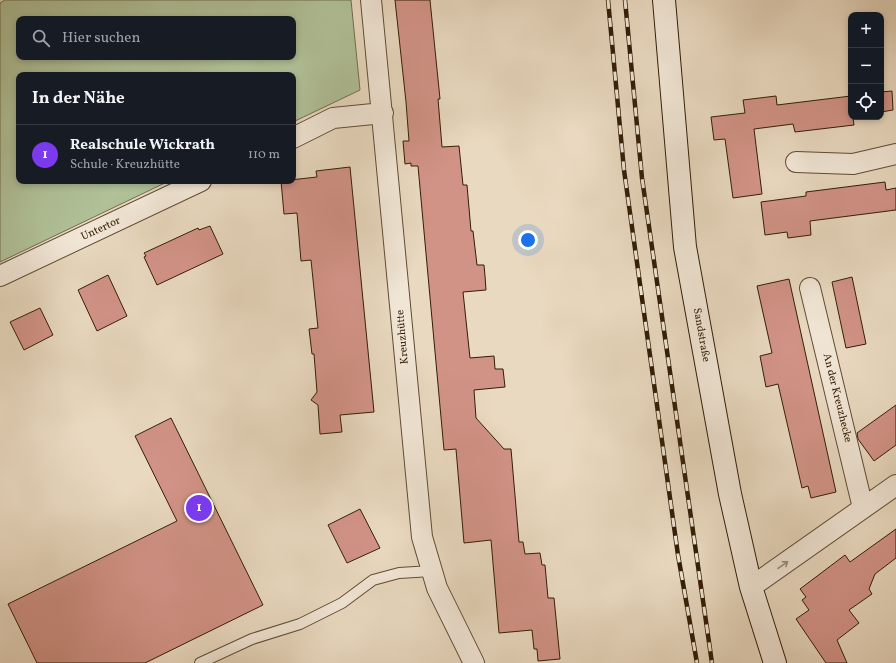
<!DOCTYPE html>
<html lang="de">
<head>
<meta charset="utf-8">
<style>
  :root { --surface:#171b24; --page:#242831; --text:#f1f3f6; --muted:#9ea1a6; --line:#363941; --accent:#7c3aed }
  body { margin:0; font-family:Vollkorn,serif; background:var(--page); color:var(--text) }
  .controls { position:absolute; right:12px; top:12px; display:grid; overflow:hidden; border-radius:8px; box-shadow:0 2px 6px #0003 }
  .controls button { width:36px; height:36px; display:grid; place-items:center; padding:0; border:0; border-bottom:1px solid var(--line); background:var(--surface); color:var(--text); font:20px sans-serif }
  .you { position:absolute; left:528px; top:240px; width:14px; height:14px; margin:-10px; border:3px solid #fff; border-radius:50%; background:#1a73e8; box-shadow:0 0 0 6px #1a73e833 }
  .badge { display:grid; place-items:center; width:26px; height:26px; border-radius:50%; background:var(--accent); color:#fff; font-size:13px; font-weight:700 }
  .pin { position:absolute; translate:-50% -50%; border:2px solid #fff; box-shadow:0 1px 4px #0006 }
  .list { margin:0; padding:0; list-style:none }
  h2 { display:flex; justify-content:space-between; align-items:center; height:52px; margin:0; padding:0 16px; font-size:17px }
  h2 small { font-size:13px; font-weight:400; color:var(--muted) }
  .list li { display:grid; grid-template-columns:26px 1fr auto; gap:12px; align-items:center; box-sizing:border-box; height:60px; padding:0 16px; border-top:1px solid var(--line) }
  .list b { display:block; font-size:15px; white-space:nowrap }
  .list p { margin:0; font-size:13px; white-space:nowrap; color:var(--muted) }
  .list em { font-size:13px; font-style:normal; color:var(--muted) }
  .icon { flex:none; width:22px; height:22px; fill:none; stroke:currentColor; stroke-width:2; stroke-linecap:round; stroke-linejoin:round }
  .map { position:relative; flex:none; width:896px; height:663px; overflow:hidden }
  .search { position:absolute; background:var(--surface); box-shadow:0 2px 6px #0003; left:16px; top:16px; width:280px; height:44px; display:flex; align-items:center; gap:10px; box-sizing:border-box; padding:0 14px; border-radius:8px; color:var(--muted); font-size:15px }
  .panel { position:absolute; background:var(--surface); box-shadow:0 2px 6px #0003; left:16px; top:72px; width:280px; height:112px; border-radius:8px }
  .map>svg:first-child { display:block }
</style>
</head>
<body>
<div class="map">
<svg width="896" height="663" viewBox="0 0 896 663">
  <rect width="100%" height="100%" fill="#e9d9c0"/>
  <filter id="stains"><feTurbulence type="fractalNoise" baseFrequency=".005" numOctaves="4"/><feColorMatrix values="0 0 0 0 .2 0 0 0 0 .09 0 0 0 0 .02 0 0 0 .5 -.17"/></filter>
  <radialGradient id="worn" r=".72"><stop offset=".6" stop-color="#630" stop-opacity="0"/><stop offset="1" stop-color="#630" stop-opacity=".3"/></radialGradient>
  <path fill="#b0c097" stroke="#726e4e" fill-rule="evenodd" d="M 5,0 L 351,0 L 360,90 L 293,122 L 293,75 L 19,75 L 19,181 L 169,181 L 0,262 L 0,3 ZM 19,19 L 293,19 L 293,57 L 19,57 Z"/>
  <path fill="#d29387" stroke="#331d06" d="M 395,0 L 430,0 L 440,99 L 438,99 L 442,147 L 459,146 L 463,185 L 467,185 L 471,231 L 473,231 L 477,265 L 484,265 L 485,276 L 486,290 L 463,292 L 470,358 L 494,356 L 495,369 L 503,369 L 505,387 L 474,390 L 476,418 L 504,449 L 511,449 L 519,542 L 523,542 L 525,554 L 540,553 L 542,565 L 545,565 L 548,598 L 554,598 L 560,659 L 538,661 L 537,649 L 534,649 L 532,630 L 499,633 L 491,540 L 464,543 L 456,449 L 444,450 L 418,166 L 411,166 L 411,163 L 405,164 L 403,141 L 409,141 L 406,102 Z
    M 892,91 L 893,110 L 881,112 L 881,92 Z
    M 776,96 L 777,105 L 851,96 L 851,117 L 853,117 L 854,125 L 795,132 L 793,124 L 754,129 L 762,194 L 733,198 L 725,139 L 714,140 L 711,117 L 745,113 L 743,100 Z
    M 350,167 L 374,412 L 340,415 L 342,432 L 320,434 L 318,405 L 311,400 L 317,392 L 314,354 L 312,354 L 309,329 L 318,328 L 311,260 L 301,261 L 297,213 L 284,214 L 281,181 L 317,177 L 316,171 Z
    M 885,182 L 886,190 L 896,188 L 896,210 L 810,221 L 811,235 L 788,238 L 787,232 L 765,235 L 761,202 L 806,196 L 806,192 Z
    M 210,226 L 223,254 L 157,285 L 144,257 L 146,256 L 144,253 L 198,228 L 199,230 Z
    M 108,275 L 127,316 L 97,331 L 78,290 Z
    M 852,277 L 866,344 L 846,348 L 832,282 Z
    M 789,279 L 836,492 L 811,498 L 808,486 L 802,488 L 778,384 L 766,387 L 760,356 L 772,353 L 757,286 Z
    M 40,308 L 53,335 L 24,350 L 10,322 Z
    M 896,405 L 896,445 L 874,461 L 858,439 L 857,433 Z
    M 171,418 L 263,605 L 145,663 L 37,663 L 8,604 L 177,521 L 135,436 Z
    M 360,509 L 380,548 L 347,563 L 328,525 Z
    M 896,529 L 896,558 L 875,574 L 869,589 L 872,594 L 849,610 L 859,623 L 837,640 L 847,663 L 826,663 L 796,619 L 809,610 L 802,600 L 806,597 L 800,589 L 845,555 L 850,562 Z"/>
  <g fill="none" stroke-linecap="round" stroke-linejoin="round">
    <g stroke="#604c34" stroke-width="12">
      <path id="lane" d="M 200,663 L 252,639 L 300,624 L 342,603 L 373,580 L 399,573 L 432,571"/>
    </g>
    <g stroke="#604c34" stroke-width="22">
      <path id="street" d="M 371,0 L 422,537 L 437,588 L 474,663
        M 293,138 L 333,118 L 383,113
        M 796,162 L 853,164 L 896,154
        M 0,276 L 201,181
        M 810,288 L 863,508
        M 751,587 L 896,485"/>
    </g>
    <g stroke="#331d06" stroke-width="24">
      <path id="secondary" d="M 664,0 L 685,247 L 730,494 L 751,587 L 775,663"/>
    </g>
    <use href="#lane" stroke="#f1e6d6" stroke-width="10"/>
    <use href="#street" stroke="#f1e6d6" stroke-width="20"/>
    <use href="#secondary" stroke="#f1e6d6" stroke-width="22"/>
    <g stroke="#331d06" stroke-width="4.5">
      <path id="rail" d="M 608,0 L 624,170 L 678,555 L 697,663
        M 625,0 L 642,178 L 712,663"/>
    </g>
    <use href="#rail" stroke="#f1e6d6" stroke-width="3" stroke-dasharray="9" stroke-linecap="butt"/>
  </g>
  <defs><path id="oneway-shaft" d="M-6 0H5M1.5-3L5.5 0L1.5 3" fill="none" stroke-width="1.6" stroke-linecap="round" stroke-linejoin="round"/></defs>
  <use stroke="#9c8c78" href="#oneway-shaft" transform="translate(783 565) rotate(-35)"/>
  <g text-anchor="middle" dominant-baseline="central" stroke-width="3" stroke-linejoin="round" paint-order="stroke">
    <g font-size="11" fill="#331d06" stroke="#f1e6d6">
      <text transform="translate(101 229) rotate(-25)">Untertor</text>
      <text transform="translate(701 335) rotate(80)">Sandstraße</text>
      <text transform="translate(403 337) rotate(-95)">Kreuzhütte</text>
      <text transform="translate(837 398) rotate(76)">An der Kreuzhecke</text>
    </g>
  </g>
  <rect width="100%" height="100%" filter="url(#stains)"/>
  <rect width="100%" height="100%" fill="url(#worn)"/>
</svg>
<div class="controls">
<button>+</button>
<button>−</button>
<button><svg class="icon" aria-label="locate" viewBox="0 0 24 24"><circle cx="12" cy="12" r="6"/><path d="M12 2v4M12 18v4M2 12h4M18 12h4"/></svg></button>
</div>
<div class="you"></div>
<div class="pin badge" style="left:199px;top:508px">1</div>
<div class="search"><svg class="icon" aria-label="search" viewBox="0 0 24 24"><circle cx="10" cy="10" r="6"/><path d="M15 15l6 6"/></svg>Hier suchen</div>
<section class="panel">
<h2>In der Nähe<small></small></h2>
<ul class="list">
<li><span class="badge">1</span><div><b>Realschule Wickrath</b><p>Schule · Kreuzhütte</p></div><em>110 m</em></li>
</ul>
</section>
</div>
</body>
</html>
